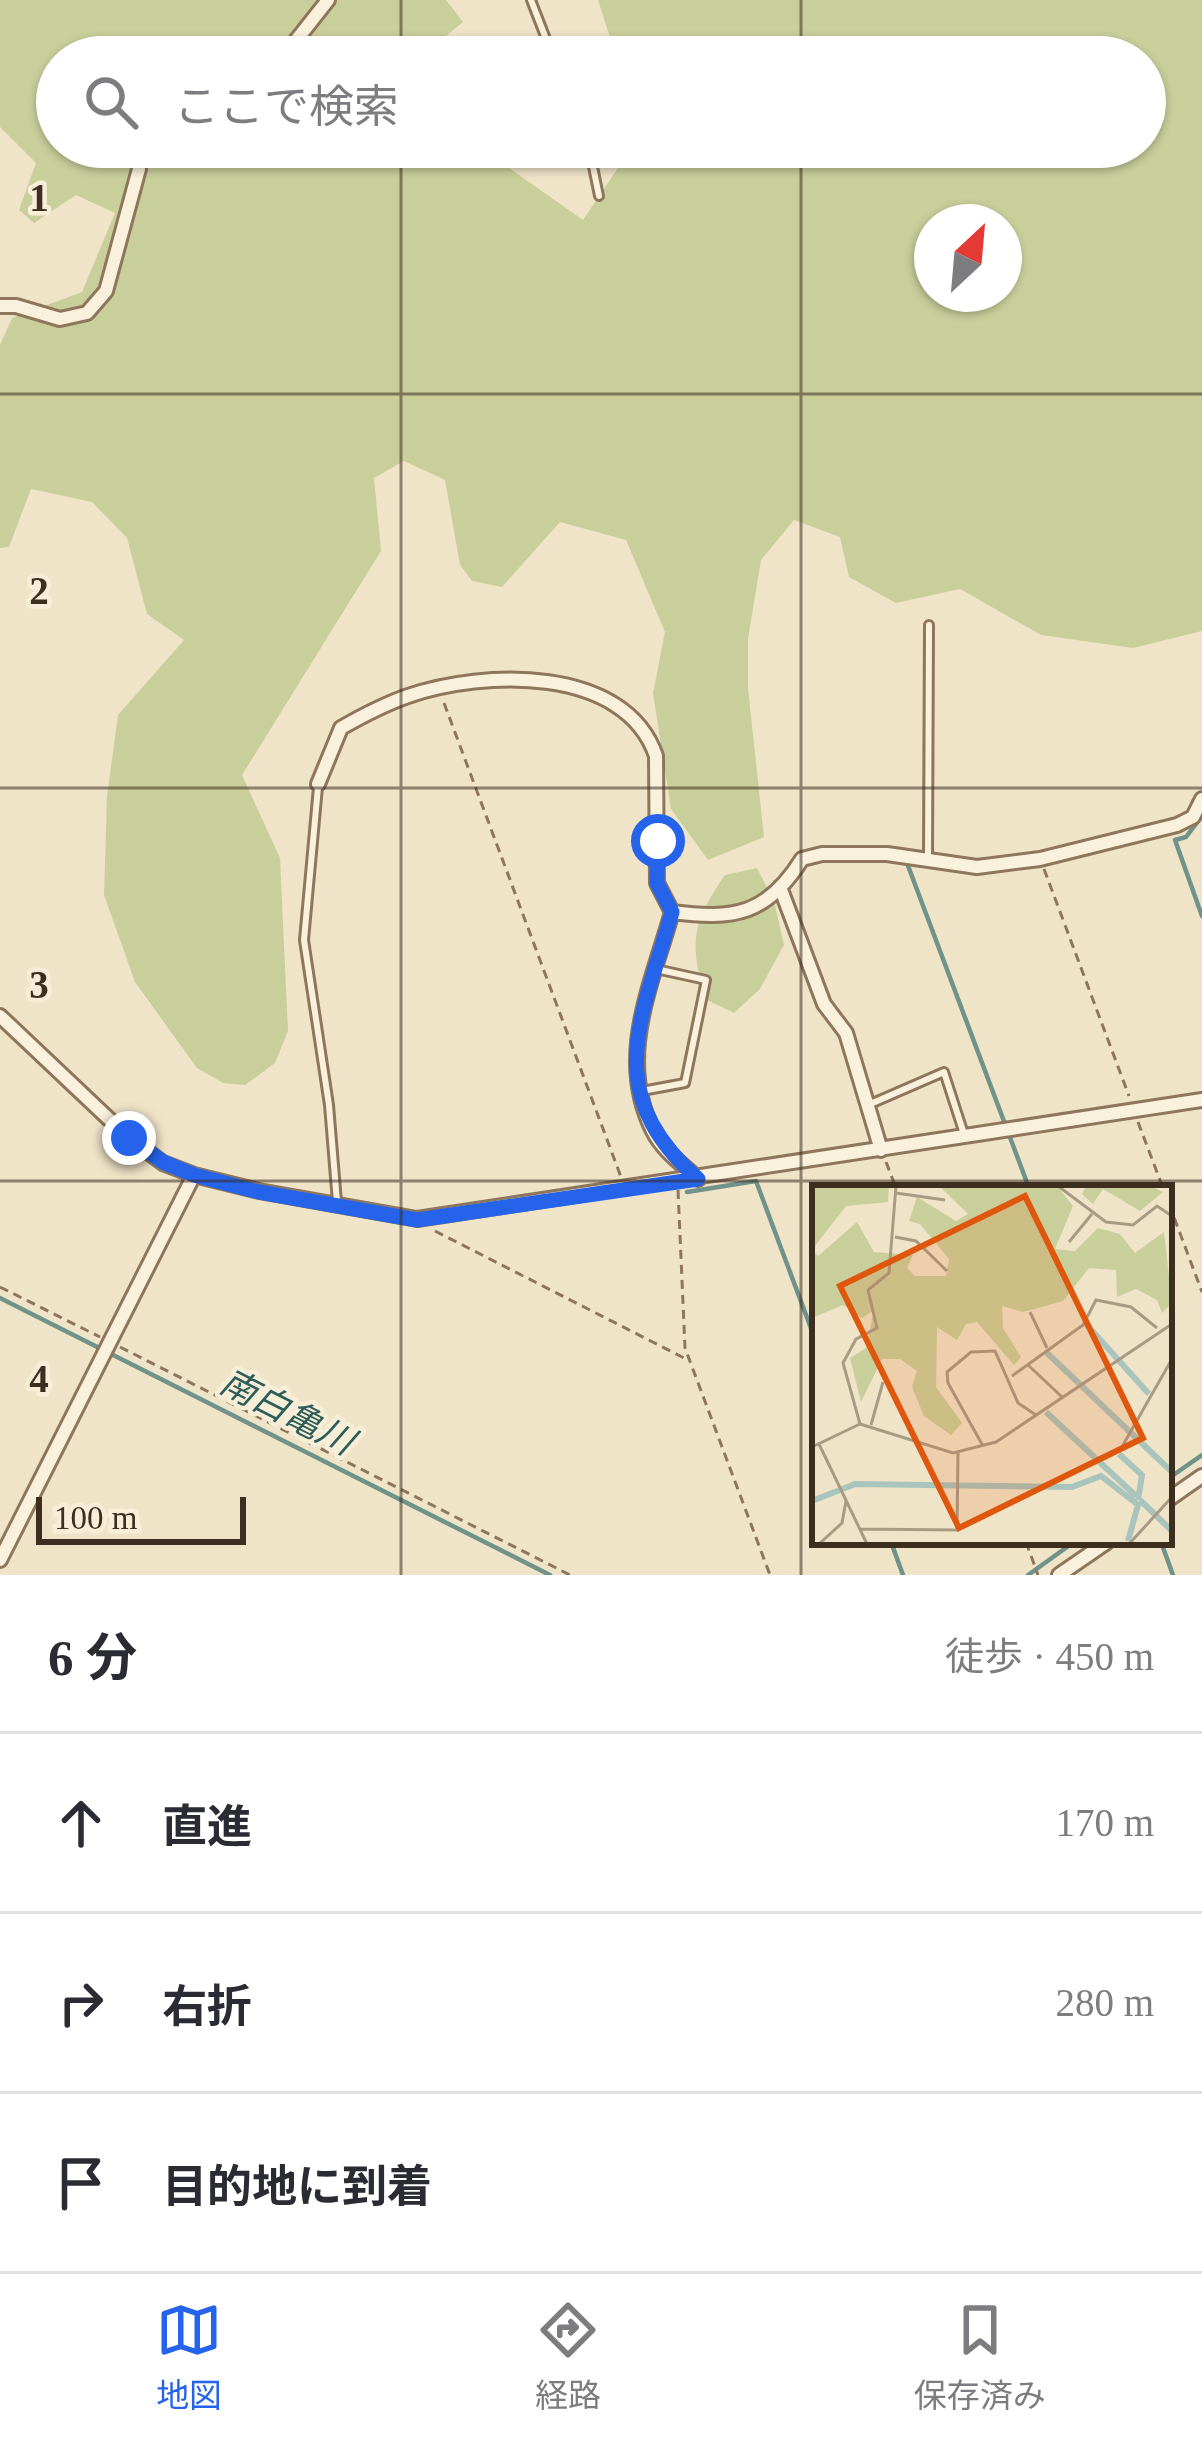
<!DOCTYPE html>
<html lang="ja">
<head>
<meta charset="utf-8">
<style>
  :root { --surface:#fff; --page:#f2f2f3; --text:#2b2b33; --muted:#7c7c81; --line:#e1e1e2; --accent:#2563eb }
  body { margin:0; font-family:"Times New Roman","Noto Sans JP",serif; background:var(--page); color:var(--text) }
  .compass { position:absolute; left:914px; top:204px; width:108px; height:108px; border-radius:50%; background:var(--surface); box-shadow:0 3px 9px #0004; rotate:26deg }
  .scale { position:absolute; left:36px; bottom:30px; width:210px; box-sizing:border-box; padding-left:12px; border:6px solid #3d2e20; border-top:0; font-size:33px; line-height:42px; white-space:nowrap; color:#3d2e20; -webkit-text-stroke:9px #f7eed8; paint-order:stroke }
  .stop { position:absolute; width:36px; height:36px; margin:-27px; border:9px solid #2563eb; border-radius:50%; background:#fff }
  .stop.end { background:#2563eb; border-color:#fff; box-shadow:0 3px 12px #0008 }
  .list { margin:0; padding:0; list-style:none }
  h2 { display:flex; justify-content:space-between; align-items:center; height:156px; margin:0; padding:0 48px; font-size:51px }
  h2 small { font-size:39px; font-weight:400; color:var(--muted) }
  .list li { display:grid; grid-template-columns:78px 1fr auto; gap:36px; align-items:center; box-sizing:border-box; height:180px; padding:0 48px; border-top:3px solid var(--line) }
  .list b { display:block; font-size:45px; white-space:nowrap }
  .list em { font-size:39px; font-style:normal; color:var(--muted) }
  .icon { flex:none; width:66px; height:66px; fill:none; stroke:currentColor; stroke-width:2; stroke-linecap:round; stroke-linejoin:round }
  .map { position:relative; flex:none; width:1202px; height:1575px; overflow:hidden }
  .search { position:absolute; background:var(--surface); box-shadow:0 3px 9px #0004; left:36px; right:36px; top:36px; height:132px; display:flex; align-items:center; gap:30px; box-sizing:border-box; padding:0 42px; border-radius:66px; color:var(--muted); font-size:45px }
  .sheet { height:696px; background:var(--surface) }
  nav { display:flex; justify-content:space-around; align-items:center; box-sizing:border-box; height:168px; border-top:3px solid var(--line); background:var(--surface); font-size:33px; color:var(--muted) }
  nav a { display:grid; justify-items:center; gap:6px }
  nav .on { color:var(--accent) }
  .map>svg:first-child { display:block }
</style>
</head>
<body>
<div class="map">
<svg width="1202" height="1575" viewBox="0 0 1202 1575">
  <rect width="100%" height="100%" fill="#f0e4c8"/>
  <path fill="#c9cf9b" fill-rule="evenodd" d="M 0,0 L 446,0 L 463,22 L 420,57 L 57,57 L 57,147 L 449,147 L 499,161 L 583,220 L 632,147 L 1145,147 L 1145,57 L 616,57 L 598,0 L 1202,0 L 1202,631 L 1133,648 L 1041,635 L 960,589 L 896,603 L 849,577 L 840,537 L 794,520 L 761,560 L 748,639 L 748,688 L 764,837 L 708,860 L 671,809 L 653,693 L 665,632 L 626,540 L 560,522 L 502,587 L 472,581 L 460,565 L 445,480 L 404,461 L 374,478 L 381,551 L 242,775 L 280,858 L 288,1031 L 275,1063 L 245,1085 L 223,1083 L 197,1068 L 135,982 L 104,895 L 107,796 L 118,715 L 184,640 L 147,614 L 127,538 L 92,502 L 31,489 L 9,547 L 0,548 L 0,345 L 12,318 L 82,292 L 115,213 L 76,195 L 34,223 L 19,210 L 36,163 L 0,127 ZM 932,222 L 1004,222 L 1004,294 L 932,294 Z
    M 757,868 L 774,901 L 784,945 L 760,989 L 734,1013 L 707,1000 C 688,946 692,922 725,875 Z"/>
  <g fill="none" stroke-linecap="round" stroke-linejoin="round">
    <path stroke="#6f938a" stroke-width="4.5" d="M 1202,816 L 1186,837 L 1175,840 L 1202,916
      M 907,863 L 1029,1188
      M 687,1192 L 756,1181 L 815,1339
      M 0,1298 L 550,1575
      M 1169,1478 L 1202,1455
      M 891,1542 L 903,1575
      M 1161,1542 L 1173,1575
      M 1028,1575 L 1074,1542"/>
    <g stroke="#8d765c" stroke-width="12">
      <path id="lane" d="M 531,0 L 553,57
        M 589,147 L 599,196
        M 318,787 L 304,940 L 329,1105 L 337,1202
        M 928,859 L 929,625
        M 642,1091 L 685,1083 L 706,980 L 656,969
        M 868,1105 L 944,1072 L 965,1137"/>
    </g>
    <g stroke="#8d765c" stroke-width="18">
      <path id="street" d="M 283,57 L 328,0
        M 0,306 L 16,306 L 60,319 L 87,313 L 106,291 L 139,169 L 134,147
        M 318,784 L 341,728 C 362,716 385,704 408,696 C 483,670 625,665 656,756 L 657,883 L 672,912 C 652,984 616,1057 653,1131 C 663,1151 682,1164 698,1179
        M 780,887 L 824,1004 L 846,1033 L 881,1150
        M 672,912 C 734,920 767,915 802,859 L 822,854 L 887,854 L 977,867 L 1040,859 L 1177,825 L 1193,817 L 1202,799
        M 0,1016 L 129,1138 L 163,1163 L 194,1175 L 259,1191 L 417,1219 L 1202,1100
        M 1169,1499 L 1202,1476
        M 0,1560 L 194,1175
        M 1059,1575 L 1107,1542"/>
    </g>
    <path stroke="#8d765c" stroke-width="3" stroke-dasharray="9 6" stroke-linecap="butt" d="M 444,703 L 621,1177
      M 1044,869 L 1129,1096
      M 1138,1122 L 1163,1188
      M 886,1162 L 896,1188
      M 678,1190 L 685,1348 L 770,1575
      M 1169,1204 L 1202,1292
      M 435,1231 L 688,1360
      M 0,1287 L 100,1337
      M 120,1347 L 570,1575
      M 1026,1542 L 1038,1575"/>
    <use href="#lane" stroke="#faf1dc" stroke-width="6"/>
    <use href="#street" stroke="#faf1dc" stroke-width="12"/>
  </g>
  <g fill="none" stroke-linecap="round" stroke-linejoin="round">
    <path stroke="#2563eb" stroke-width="15" d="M 129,1138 L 163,1162 L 194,1175 L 259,1192 L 417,1220 L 698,1179 C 599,1091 642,1020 672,912 L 657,883 L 658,841"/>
  </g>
  <path fill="none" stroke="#3d2e20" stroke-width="3" stroke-opacity="0.55" d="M 401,0 L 401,57M 801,0 L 801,57M 401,147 L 401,1575M 801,147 L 801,1575M 0,394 L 1202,394M 0,788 L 1202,788M 0,1181 L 1202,1181"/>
  <g text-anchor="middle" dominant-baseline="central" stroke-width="9" stroke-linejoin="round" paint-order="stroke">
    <g font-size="36" font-style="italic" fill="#2f5d5a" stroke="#f7eed8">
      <text transform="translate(287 1412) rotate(27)">南白亀川</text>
    </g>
  </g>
  <g transform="translate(812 1185)">
    <rect width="360" height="360" fill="#f0e4c8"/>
    <path d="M 0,1 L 77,1 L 76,17 L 34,21 L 0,65 L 6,71 L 45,37 L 62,67 L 101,70 L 95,83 L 103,91 L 134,91 L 137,74 L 108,39 L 97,36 L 105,12 L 144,36 L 156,29 L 127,1 L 245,1 L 261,21 L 243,64 L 263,66 L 286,43 L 308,49 L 323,68 L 352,47 L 360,118 L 350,128 L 345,115 L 324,104 L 305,112 L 304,85 L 277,83 L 251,116 L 211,127 L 190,121 L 191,143 L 209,172 L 202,180 L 165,137 L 154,139 L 145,155 L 125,142 L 124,202 L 150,238 L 139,250 L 112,231 L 100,202 L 105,186 L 88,174 L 70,174 L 49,217 L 38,173 L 54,163 L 62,125 L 50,133 L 31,120 L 0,133 ZM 274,1 L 338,1 L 351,7 L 328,26 L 291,4 L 281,19 L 270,9 Z" fill="#c9cf9b"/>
    <path fill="none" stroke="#a9c4bc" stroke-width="6" d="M 274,139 L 337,209M 234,167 L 360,287M 234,227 L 324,311M 307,269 L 330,290 L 326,315M 328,315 L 360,346M 0,316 L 43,299 L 260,302 L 289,291 L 326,320 L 316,356"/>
    <path fill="none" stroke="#a89b85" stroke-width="3" d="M 246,1 L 294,37 L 321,40 L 345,21 L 360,31M 84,8 L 133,15M 83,52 L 104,56 L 135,86M 257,57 L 280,29M 218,127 L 235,163M 215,179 L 250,212M 200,191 L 271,140 L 284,115 L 319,122 L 345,143M 48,239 L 141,268 L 184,257 L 360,139M 48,239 L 31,178 L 44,154 L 65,143 L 56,105 L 77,88 L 84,1M 59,240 L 71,197M 7,259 L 55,359M 171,261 L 136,198 L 135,187 L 159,167 L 183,166 L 206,218 L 224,230M 0,262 L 48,239M 307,267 L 360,174M 48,344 L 145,345 L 146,267M 7,359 L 30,338 L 34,316M 317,359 L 360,312"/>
    <path fill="#df570d" fill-opacity="0.15" stroke="#df570d" stroke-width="6" d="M 213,11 L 331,253 L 147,343 L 28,101 Z"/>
    <rect width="360" height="360" fill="none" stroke="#3d2e20" stroke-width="6"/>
  </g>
  <g font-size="39" text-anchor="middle" font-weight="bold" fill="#3d2e20" stroke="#f7eed8" stroke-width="9" stroke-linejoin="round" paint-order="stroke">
    <text x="39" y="211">1</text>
    <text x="39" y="604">2</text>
    <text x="39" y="998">3</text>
    <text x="39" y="1392">4</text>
  </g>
</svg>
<svg class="compass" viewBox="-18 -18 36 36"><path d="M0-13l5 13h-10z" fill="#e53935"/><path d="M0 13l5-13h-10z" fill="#7c7c81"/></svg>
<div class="scale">100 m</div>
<div class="stop" style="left:658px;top:841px"></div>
<div class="stop end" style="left:129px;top:1138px"></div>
<div class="search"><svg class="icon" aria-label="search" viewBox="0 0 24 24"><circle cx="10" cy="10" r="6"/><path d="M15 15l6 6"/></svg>ここで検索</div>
</div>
<section class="sheet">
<h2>6 分<small>徒歩 · 450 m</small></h2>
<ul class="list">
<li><svg class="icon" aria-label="ahead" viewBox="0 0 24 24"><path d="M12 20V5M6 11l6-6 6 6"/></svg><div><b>直進</b></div><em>170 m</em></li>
<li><svg class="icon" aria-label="right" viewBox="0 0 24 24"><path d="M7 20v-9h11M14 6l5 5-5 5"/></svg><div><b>右折</b></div><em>280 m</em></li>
<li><svg class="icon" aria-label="arrive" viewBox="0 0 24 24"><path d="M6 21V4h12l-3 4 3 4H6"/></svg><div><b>目的地に到着</b></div></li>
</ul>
</section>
<nav>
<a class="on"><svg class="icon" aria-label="map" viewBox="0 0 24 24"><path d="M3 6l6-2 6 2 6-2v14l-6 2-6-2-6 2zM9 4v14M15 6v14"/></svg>地図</a>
<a><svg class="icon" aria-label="directions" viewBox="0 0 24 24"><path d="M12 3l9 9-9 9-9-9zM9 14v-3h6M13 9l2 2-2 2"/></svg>経路</a>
<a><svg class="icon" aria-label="saved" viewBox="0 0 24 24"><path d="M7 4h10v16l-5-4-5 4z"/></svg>保存済み</a>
</nav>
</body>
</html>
